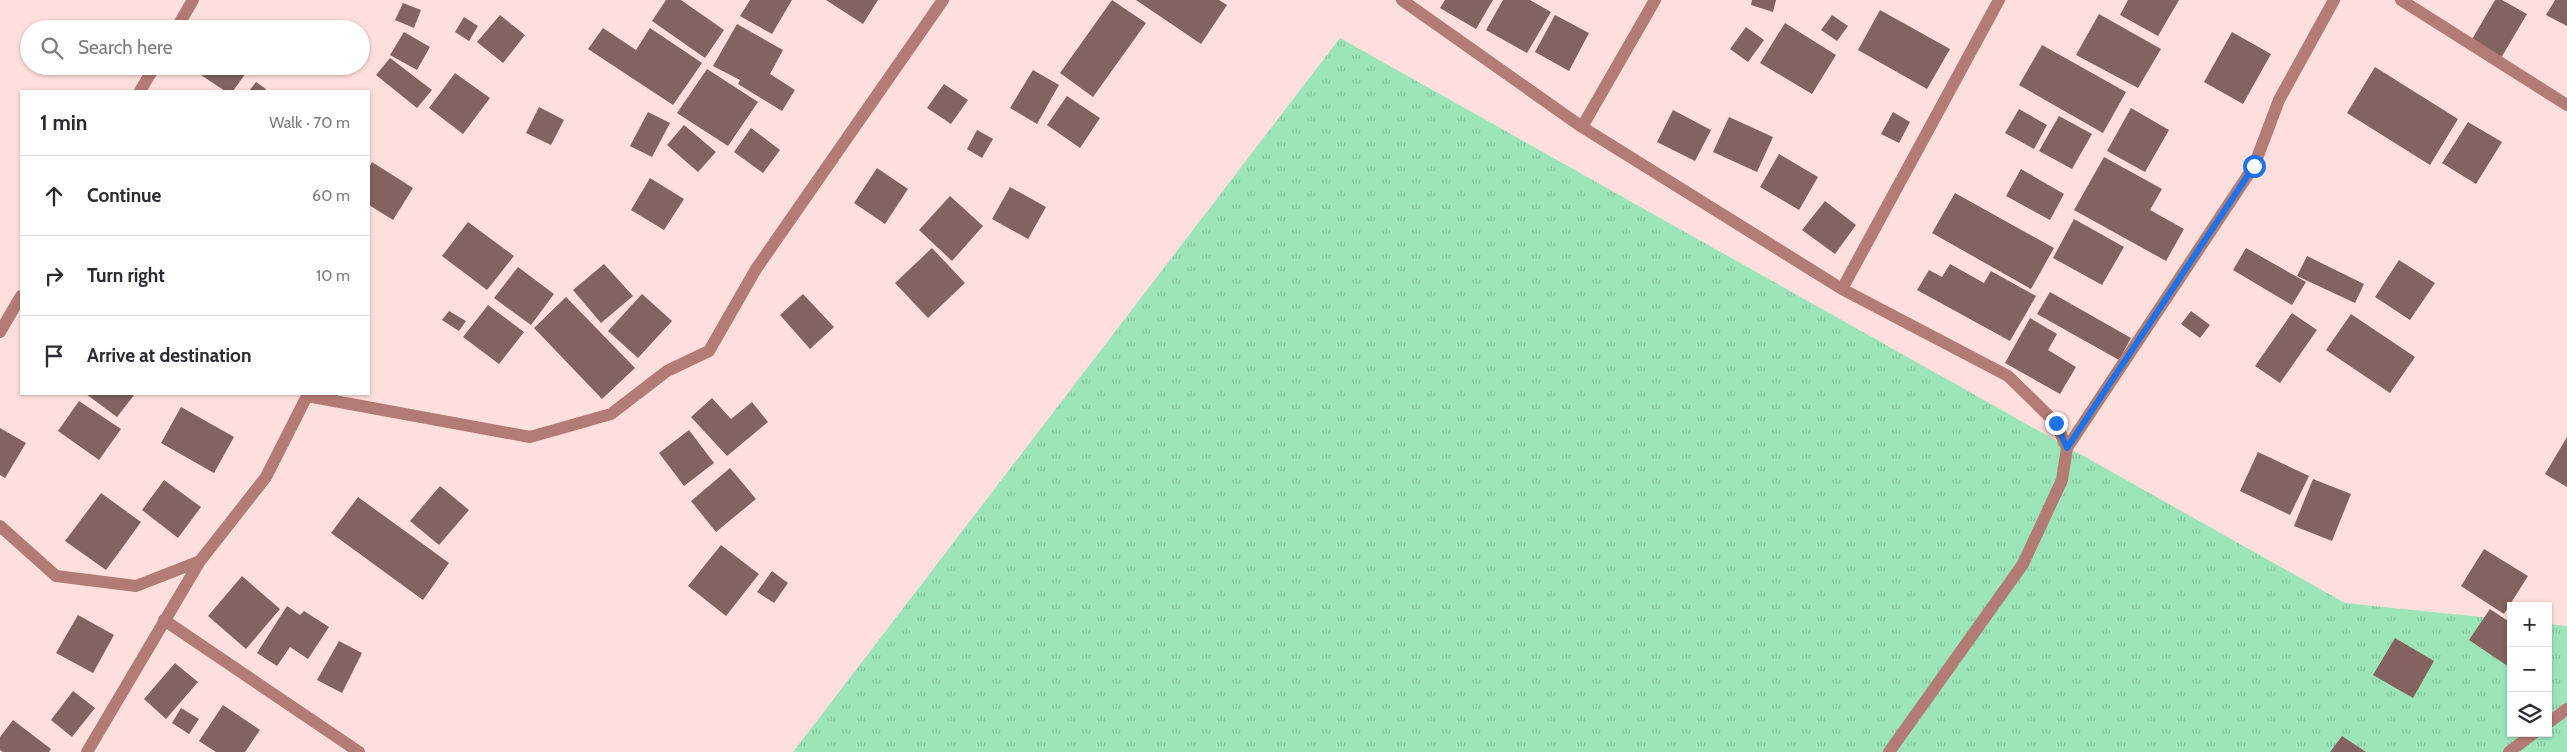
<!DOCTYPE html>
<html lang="en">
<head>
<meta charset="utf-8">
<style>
  :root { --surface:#fff; --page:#f7f7f7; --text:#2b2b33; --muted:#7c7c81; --line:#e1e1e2 }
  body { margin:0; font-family:Cabin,sans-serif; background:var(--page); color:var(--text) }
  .controls { position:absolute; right:15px; bottom:15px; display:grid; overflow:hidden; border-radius:0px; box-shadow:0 1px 4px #0004 }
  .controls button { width:45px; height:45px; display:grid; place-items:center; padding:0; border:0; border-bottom:1px solid var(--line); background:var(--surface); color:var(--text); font:25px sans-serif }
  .stop { position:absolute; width:15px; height:15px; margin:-11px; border:4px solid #1a73e8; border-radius:50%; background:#fff }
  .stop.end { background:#1a73e8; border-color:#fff; box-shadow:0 1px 5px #0008 }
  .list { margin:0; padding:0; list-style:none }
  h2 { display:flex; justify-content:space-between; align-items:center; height:65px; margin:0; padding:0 20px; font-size:21px }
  h2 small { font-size:16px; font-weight:400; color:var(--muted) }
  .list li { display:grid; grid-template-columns:32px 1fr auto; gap:15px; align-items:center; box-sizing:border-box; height:80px; padding:0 20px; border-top:1px solid var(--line) }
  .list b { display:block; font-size:19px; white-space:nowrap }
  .list em { font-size:16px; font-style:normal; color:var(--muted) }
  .icon { flex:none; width:28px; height:28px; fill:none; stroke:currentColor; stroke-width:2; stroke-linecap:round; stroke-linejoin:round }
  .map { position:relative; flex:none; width:2567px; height:752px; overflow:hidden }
  .search { position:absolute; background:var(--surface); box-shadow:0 1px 4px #0004; left:20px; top:20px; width:350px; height:55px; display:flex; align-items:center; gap:12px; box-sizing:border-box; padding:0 18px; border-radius:28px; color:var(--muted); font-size:19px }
  .panel { position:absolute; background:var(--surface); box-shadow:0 1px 4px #0004; left:20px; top:90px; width:350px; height:305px; border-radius:0px }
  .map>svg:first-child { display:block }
</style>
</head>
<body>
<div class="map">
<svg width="2567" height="752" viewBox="0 0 2567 752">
  <defs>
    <pattern id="grass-tufts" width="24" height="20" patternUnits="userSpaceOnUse" patternTransform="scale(1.25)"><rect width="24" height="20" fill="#9ce5b9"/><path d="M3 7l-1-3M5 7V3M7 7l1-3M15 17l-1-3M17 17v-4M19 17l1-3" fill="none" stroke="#86c49e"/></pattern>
  </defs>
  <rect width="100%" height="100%" fill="#ffdfdb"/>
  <path fill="url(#grass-tufts)" d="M 1340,38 L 2345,603 L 2511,620 L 2511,733 L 2548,733 L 2548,624 L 2567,626 L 2567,752 L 793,752 Z"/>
  <path fill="#84625e" d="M 666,0 L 681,0 L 724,30 L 705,58 L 652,21 Z
    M 750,0 L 792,0 L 772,34 L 740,16 Z
    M 826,0 L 878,0 L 863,24 Z
    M 1112,0 L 1146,23 L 1093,97 L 1060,73 Z
    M 1136,0 L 1219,0 L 1227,5 L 1201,44 Z
    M 1445,0 L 1493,0 L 1476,29 L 1440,8 Z
    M 1503,0 L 1530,0 L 1551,12 L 1527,53 L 1486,30 Z
    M 1752,0 L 1776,0 L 1773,12 L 1751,5 Z
    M 2128,0 L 2179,0 L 2158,36 L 2120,15 Z
    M 2495,0 L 2502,0 L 2527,14 L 2501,58 L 2471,41 Z
    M 2555,0 L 2567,0 L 2567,26 L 2546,15 Z
    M 403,3 L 421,10 L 414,28 L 395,20 Z
    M 1880,10 L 1950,49 L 1927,89 L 1858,50 Z
    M 2099,14 L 2161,49 L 2138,88 L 2076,55 Z
    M 500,15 L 525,35 L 503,63 L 477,42 Z
    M 1555,15 L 1589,33 L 1569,71 L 1535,52 Z
    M 1832,15 L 1848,26 L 1837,41 L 1821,30 Z
    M 464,17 L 478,26 L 469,41 L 455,32 Z
    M 1785,23 L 1836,55 L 1812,94 L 1760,63 Z
    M 737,24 L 783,50 L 770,74 L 795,90 L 782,111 L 738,84 L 740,80 L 713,66 Z
    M 1746,27 L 1764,40 L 1748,62 L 1730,49 Z
    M 603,28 L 636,50 L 650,28 L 702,63 L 673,105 L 588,49 Z
    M 404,32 L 430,47 L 417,70 L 390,55 Z
    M 2232,32 L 2271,54 L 2243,104 L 2204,82 Z
    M 2042,45 L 2126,92 L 2103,133 L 2019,85 Z
    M 390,58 L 432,90 L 417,108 L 376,75 Z
    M 207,66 L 251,66 L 233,91 L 225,91 L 201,75 Z
    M 2375,67 L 2458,119 L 2430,165 L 2347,113 Z
    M 707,69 L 758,102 L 728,146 L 677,113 Z
    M 1033,70 L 1059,85 L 1037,124 L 1010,108 Z
    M 455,73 L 490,98 L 463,134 L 429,108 Z
    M 256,82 L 266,89 L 264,91 L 249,91 Z
    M 944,84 L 968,100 L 951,124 L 927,108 Z
    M 1067,96 L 1100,118 L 1080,148 L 1047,125 Z
    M 539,107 L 564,120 L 551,145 L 526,133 Z
    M 2131,108 L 2169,130 L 2145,172 L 2107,151 Z
    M 2019,109 L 2047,125 L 2034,149 L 2005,133 Z
    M 1673,110 L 1711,130 L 1695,161 L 1657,142 Z
    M 648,112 L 670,123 L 652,157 L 630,146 Z
    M 1893,112 L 1910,122 L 1899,143 L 1881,134 Z
    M 2059,116 L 2092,134 L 2072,169 L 2039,151 Z
    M 1729,117 L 1773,137 L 1757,172 L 1713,152 Z
    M 2468,122 L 2502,142 L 2476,184 L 2442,163 Z
    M 684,125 L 716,152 L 698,172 L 667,145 Z
    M 751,128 L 780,150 L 763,173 L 734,152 Z
    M 977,130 L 993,139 L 982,158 L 967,149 Z
    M 1779,154 L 1818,177 L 1799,210 L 1760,187 Z
    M 2104,157 L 2162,189 L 2150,210 L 2184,229 L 2166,261 L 2074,210 Z
    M 372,162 L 413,188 L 393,220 L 369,205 L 369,168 Z
    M 877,168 L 908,189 L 885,224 L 854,203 Z
    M 2021,169 L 2064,194 L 2050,220 L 2006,196 Z
    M 650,178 L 684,199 L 664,230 L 631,210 Z
    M 1010,187 L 1046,207 L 1028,239 L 992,219 Z
    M 1955,193 L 2054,248 L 2031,289 L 1932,233 Z
    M 950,196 L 983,226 L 952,261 L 919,230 Z
    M 1825,201 L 1856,225 L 1835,254 L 1802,230 Z
    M 2074,219 L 2124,247 L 2102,285 L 2053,258 Z
    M 468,222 L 514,256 L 487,290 L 442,256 Z
    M 932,248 L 965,283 L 928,318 L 895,283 Z
    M 2246,248 L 2306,282 L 2292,305 L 2233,270 Z
    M 2307,256 L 2364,284 L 2355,303 L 2297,276 Z
    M 2399,260 L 2435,283 L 2410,320 L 2375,297 Z
    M 604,264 L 633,296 L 601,323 L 573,290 Z
    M 1950,264 L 1984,283 L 1991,271 L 2036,296 L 2010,341 L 1917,290 L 1929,270 L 1942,277 Z
    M 518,267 L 554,294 L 531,325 L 494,298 Z
    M 2050,292 L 2131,338 L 2119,360 L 2037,314 Z
    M 642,294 L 672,321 L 638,358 L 608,331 Z
    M 803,294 L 834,327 L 810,349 L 780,315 Z
    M 566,297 L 635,368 L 602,399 L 534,328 Z
    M 488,305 L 524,332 L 499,364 L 463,337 Z
    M 449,311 L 466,321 L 459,331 L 442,320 Z
    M 2191,311 L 2210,325 L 2200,338 L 2181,324 Z
    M 2292,313 L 2317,330 L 2280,383 L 2255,366 Z
    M 2351,314 L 2415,357 L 2390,393 L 2326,350 Z
    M 2030,318 L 2057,334 L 2048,350 L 2076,367 L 2060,394 L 2005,363 Z
    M 86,394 L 135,394 L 117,417 Z
    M 712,398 L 731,419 L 752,402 L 768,422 L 727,456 L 691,417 Z
    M 79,401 L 121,429 L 99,460 L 58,431 Z
    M 181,407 L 234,437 L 214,473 L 161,443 Z
    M 0,428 L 26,443 L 5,478 L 0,475 Z
    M 689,430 L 714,463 L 684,486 L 659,453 Z
    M 2567,437 L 2567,487 L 2545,474 Z
    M 2258,452 L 2309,476 L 2290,515 L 2240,491 Z
    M 730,468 L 756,499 L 716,532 L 691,501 Z
    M 2313,479 L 2351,494 L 2332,541 L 2294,526 Z
    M 164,480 L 201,507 L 178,538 L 142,510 Z
    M 440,486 L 469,510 L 439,545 L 410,521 Z
    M 101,493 L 141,522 L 106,570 L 65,541 Z
    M 358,497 L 449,563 L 423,600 L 331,533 Z
    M 721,545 L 759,574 L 726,616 L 688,586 Z
    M 2484,549 L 2528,576 L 2504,614 L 2461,586 Z
    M 772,571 L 788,583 L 774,603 L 757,592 Z
    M 242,576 L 280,609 L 246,649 L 208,616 Z
    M 287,606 L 300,615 L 304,611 L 329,627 L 308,659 L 290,647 L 277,666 L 257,653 Z
    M 2490,609 L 2511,623 L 2511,664 L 2509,667 L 2469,640 Z
    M 78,615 L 114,635 L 93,673 L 56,653 Z
    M 2395,638 L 2434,661 L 2413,698 L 2373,675 Z
    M 339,641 L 362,653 L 342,693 L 317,680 Z
    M 175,663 L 198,682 L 166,719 L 144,699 Z
    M 73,691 L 95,708 L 72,737 L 51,720 Z
    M 223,705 L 260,730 L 245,752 L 216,752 L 199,741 Z
    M 181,708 L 199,719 L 189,734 L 172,723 Z
    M 13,720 L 51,749 L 49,752 L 3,752 L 0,750 L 0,737 Z
    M 2342,736 L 2366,752 L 2330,752 Z"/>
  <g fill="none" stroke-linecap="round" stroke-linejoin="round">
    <path stroke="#b37b75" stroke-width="12" d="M 1402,0 L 1582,127 L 1842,289
      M 2401,0 L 2567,105
      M 176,29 L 193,0
      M 140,91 L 155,66
      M 1582,127 L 1655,0
      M 0,332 L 21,296
      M 2067,448 L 2254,166 L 2279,100 L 2334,0
      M 0,526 L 56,576 L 136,586 L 200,561 L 266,477 L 307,396 L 530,437 L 611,414 L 667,371 L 709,351 L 756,269 L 943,0
      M 164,620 L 359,752
      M 2548,723 L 2567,709
      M 87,752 L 200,561
      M 1889,752 L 2023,564 L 2062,480 L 2067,448 L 2056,423 L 2008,376 L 1842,289 L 1999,0
      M 2509,752 L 2534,733"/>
  </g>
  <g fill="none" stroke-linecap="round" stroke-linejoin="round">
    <path stroke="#1a73e8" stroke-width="6" d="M 2056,423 L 2067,448 L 2254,166"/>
  </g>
</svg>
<div class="controls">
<button>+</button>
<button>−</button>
<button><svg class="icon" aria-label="layers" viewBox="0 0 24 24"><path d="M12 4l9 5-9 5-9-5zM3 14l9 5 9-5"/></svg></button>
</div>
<div class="stop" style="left:2254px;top:166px"></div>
<div class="stop end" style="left:2056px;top:423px"></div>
<div class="search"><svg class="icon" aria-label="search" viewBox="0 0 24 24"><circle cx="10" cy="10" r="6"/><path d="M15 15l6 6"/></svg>Search here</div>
<section class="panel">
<h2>1 min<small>Walk · 70 m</small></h2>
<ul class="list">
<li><svg class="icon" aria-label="ahead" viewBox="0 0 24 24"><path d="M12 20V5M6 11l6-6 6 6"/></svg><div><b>Continue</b></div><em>60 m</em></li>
<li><svg class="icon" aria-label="right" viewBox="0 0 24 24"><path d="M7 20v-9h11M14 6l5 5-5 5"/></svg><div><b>Turn right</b></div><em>10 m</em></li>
<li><svg class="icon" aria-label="arrive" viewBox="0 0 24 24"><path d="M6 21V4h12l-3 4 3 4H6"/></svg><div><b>Arrive at destination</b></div></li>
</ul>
</section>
</div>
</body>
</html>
